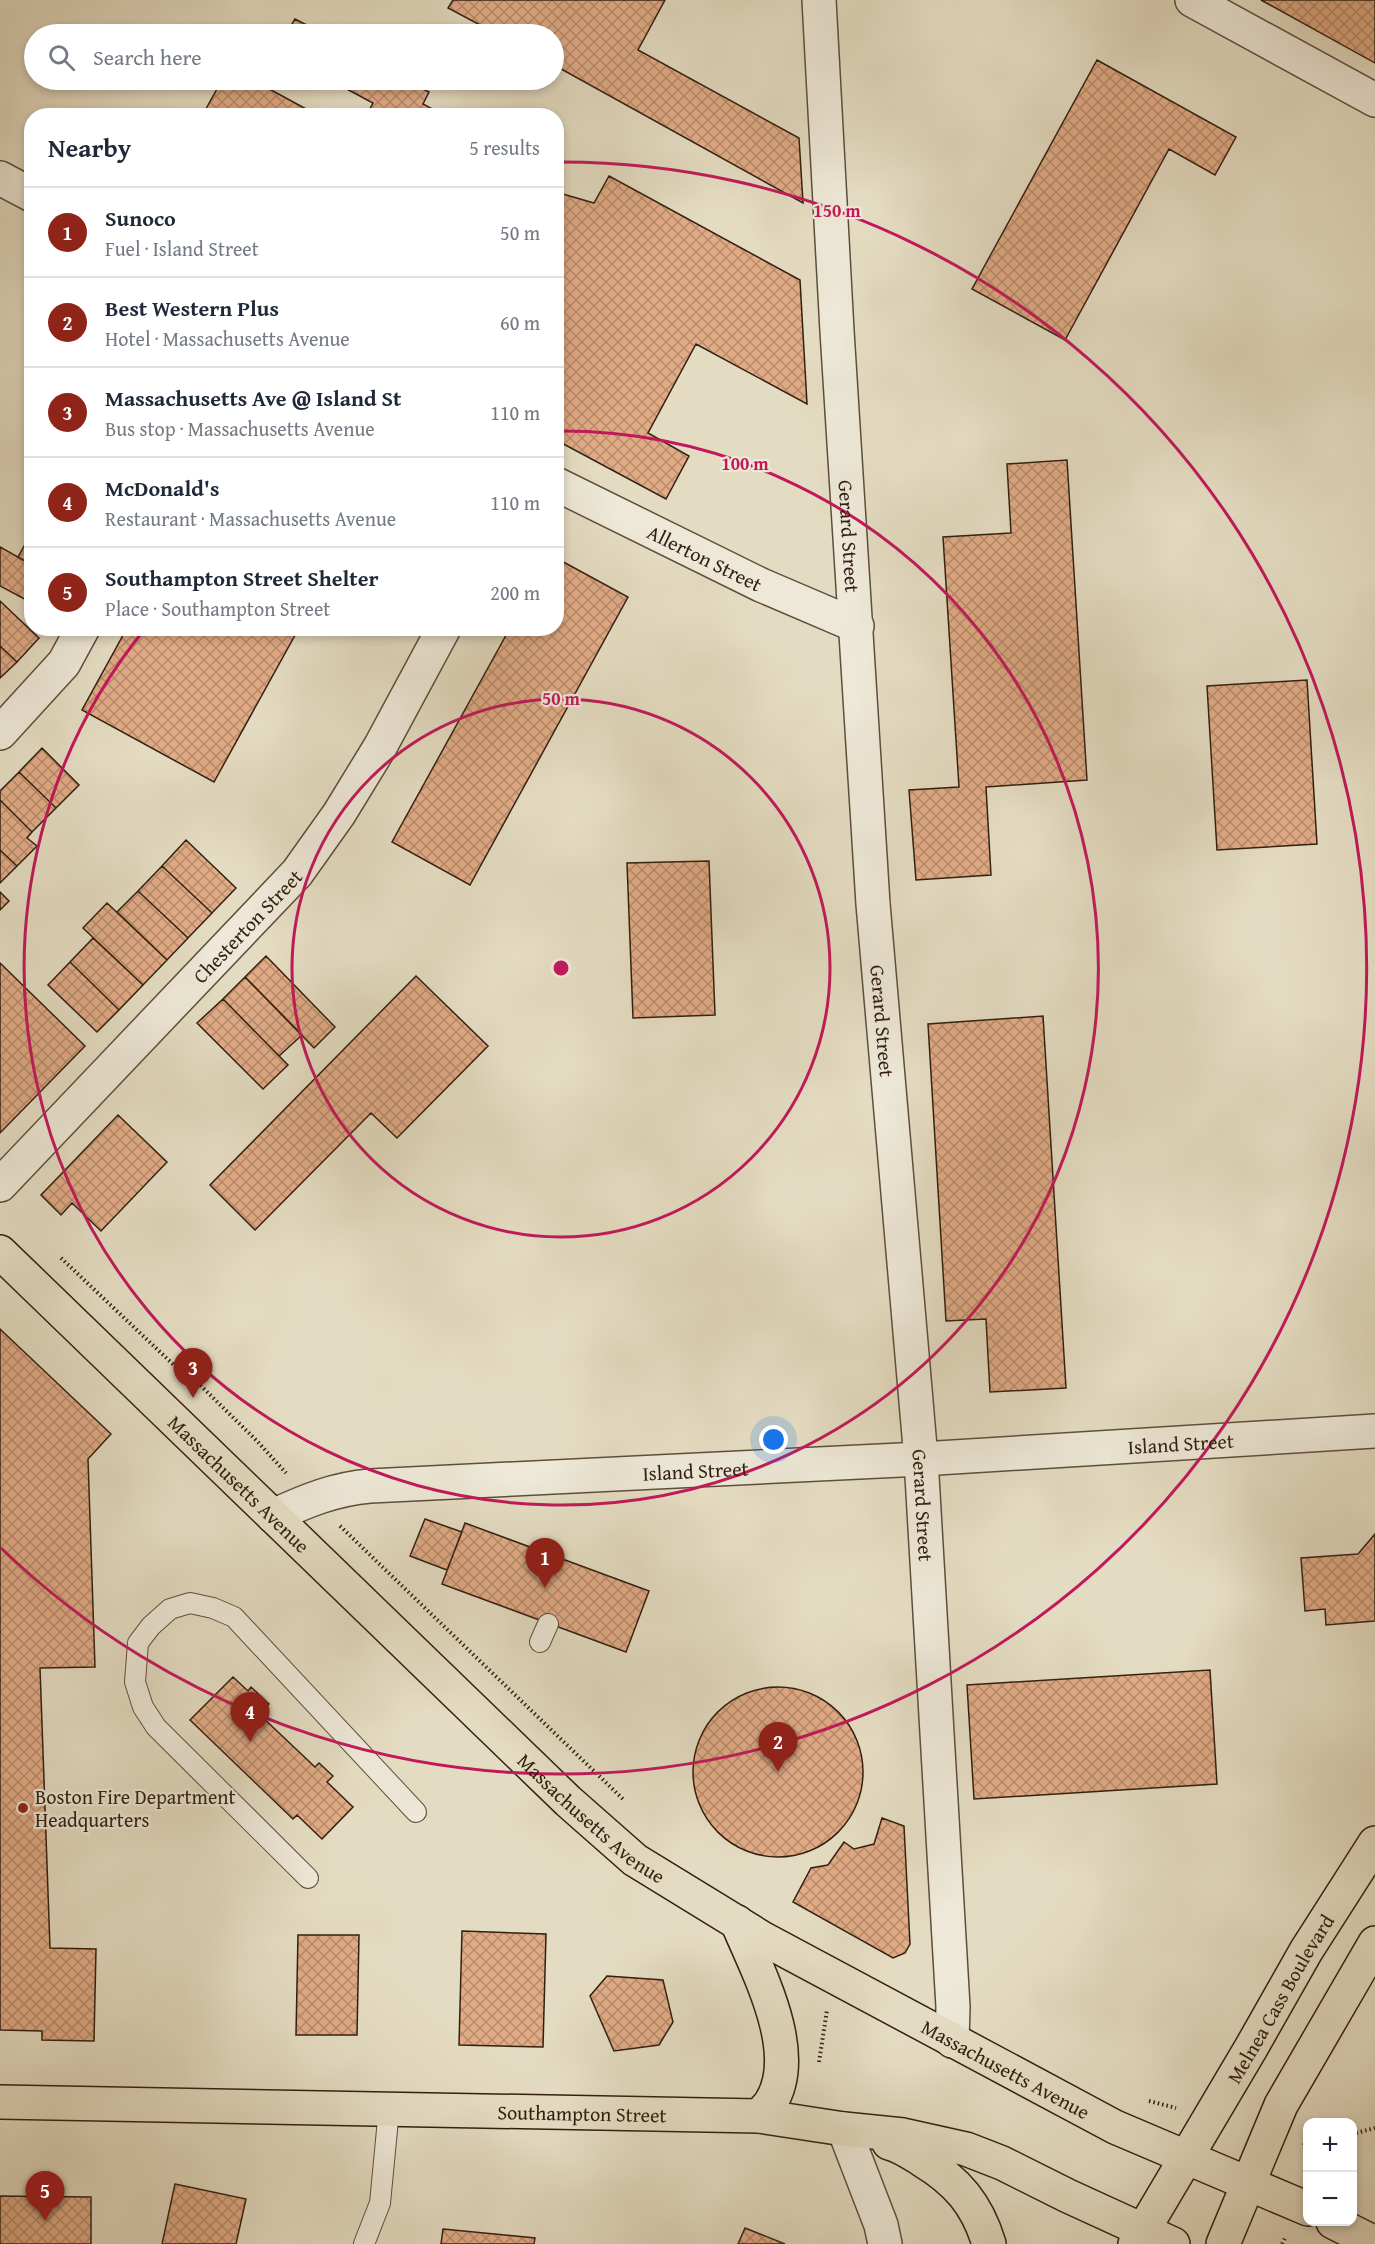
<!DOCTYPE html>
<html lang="en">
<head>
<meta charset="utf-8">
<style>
  :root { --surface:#fff; --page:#f2f2f3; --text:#1f2937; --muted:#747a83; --line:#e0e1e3; --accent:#8f2418 }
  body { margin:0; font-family:"Gentium Book Plus",serif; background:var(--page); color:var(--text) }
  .controls { position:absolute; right:18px; bottom:18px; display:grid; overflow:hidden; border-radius:12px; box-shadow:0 3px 9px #0003 }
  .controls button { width:54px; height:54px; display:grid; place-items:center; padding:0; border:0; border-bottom:2px solid var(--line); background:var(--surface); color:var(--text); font:30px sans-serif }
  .you { position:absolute; left:774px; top:1440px; width:21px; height:21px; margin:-15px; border:4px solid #fff; border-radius:50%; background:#1a73e8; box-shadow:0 0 0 9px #1a73e833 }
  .badge { display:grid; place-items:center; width:39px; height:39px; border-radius:50%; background:var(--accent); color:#fff; font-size:20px; font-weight:700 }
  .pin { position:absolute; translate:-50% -50px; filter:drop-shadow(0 2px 3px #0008) }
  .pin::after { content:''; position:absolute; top:32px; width:21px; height:18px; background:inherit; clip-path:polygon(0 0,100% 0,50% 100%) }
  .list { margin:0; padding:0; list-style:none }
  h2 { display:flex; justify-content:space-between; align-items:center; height:78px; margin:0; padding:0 24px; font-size:26px }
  h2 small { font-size:20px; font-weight:400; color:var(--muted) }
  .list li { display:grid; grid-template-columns:39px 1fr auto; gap:18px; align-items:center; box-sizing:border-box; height:90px; padding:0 24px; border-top:2px solid var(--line) }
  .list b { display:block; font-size:22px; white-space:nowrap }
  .list p { margin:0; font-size:20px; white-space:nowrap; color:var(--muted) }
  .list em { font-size:20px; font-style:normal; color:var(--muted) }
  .icon { flex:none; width:33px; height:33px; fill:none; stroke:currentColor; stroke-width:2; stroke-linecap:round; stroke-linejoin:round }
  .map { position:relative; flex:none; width:1375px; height:2244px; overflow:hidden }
  .search { position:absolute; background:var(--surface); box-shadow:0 3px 9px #0003; left:24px; top:24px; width:540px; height:66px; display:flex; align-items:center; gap:15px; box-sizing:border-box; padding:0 21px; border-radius:33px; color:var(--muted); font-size:22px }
  .panel { position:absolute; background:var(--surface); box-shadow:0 3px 9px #0003; left:24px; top:108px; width:540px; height:528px; border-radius:24px }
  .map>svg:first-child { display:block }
</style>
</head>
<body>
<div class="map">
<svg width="1375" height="2244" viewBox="0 0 1375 2244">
  <defs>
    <pattern id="building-cross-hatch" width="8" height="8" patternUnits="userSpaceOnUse" patternTransform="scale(1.5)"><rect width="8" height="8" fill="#e1ab86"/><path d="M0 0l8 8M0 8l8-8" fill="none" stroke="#b78b6c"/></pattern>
  </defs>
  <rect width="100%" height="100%" fill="#e4dcc2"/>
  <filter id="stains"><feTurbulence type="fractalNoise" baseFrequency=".00333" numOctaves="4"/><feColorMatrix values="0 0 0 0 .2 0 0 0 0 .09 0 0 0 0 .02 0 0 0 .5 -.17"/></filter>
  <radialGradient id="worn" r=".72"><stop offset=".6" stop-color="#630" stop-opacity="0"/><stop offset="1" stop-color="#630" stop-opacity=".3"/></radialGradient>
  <path fill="url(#building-cross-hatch)" stroke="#321f11" stroke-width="1.5" d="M 453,0 L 665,0 L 638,50 L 799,138 L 803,203 L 554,65 L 554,34 L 497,34 L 448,8 Z
    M 1261,0 L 1375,0 L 1375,63 Z
    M 295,19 L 324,34 L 286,34 Z
    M 1097,60 L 1236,137 L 1215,175 L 1169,149 L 1065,340 L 972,289 Z
    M 222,80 L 253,80 L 319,116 L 202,116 Z
    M 330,80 L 406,80 L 429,92 L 423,104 L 445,116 L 366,116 L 373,103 Z
    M 609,176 L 800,280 L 807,404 L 696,344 L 648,433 L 689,456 L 666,499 L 556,440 L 556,192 L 594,203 Z
    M 1067,460 L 1087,780 L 986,787 L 991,875 L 916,880 L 909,790 L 959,787 L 943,537 L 1011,533 L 1007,464 Z
    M 32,532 L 32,565 L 18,557 Z
    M 0,547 L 32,565 L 32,603 L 0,586 Z
    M 556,558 L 628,597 L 470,885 L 392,842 L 510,628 L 556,628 Z
    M 0,601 L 39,638 L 17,662 L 0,646 Z
    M 127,628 L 299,628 L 214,782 L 82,710 Z
    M 0,646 L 17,662 L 0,678 Z
    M 1307,680 L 1317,844 L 1217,850 L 1207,686 Z
    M 42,748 L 79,785 L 56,808 L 19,772 Z
    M 19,772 L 56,808 L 32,832 L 0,800 L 0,791 Z
    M 0,800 L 32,832 L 27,838 L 37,846 L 17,866 L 0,850 Z
    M 186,840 L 236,888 L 212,913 L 162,866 Z
    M 0,850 L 17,866 L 0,883 Z
    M 709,861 L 715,1015 L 633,1018 L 627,863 Z
    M 162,866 L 212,913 L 188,938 L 138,891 Z
    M 138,891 L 188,938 L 167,960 L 117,912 Z
    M 0,892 L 9,901 L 0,910 Z
    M 107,903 L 167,960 L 143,985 L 83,928 Z
    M 93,938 L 143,985 L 119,1010 L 70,962 Z
    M 266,956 L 335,1027 L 314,1048 L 245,977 Z
    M 70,962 L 119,1010 L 97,1032 L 48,985 Z
    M 0,963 L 85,1046 L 0,1133 Z
    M 416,976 L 488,1046 L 397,1138 L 371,1113 L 255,1230 L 210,1185 Z
    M 245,977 L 302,1035 L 279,1056 L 223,999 Z
    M 223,999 L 288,1065 L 263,1089 L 197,1023 Z
    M 1043,1016 L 1066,1388 L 990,1392 L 986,1319 L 946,1321 L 928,1024 Z
    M 118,1115 L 167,1162 L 101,1231 L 72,1203 L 61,1215 L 41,1195 Z
    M 0,1329 L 111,1434 L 88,1459 L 95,1667 L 40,1668 L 50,1948 L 96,1949 L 94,2041 L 42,2040 L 42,2031 L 0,2030 Z
    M 425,1519 L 462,1532 L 447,1570 L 410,1556 Z
    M 465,1523 L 649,1591 L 626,1652 L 442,1584 Z
    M 1375,1534 L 1375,1621 L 1326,1625 L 1325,1609 L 1305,1611 L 1301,1558 L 1358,1554 Z
    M 1210,1670 L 1217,1784 L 974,1799 L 967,1685 Z
    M 233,1677 L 248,1691 L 251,1687 L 269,1704 L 259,1714 L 315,1767 L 319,1763 L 333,1776 L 327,1782 L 353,1807 L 322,1839 L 297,1815 L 293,1819 L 190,1720 Z
    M693 1772a85 85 0 1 1 170 0a85 85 0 1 1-170 0Z
    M 882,1818 L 904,1826 L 910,1944 L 905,1953 L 893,1958 L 793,1902 L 811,1868 L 828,1865 L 844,1842 L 854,1849 L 874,1844 Z
    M 462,1931 L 546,1934 L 543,2047 L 459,2045 Z
    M 298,1935 L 359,1935 L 357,2035 L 296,2035 Z
    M 607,1976 L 663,1980 L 673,2022 L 659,2045 L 614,2051 L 590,1996 Z
    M 175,2184 L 246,2199 L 236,2244 L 162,2244 Z
    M 0,2196 L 91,2197 L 91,2244 L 0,2244 Z
    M 745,2228 L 785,2244 L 738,2244 Z
    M 443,2229 L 535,2238 L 534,2244 L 441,2244 Z"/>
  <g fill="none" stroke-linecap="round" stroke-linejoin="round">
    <g stroke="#5e4e3d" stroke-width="22">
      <path id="lane" d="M 540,1642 L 548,1624
        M 308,1878 L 156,1727 L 143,1707 L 135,1682 L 138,1643 L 151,1626 L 170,1609 L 190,1603 L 213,1608 L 234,1617 L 416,1812
        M 364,2244 L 380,2203 L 389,2109"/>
    </g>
    <g stroke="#5e4e3d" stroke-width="36">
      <g id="street">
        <path id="s1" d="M 819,0 L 837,331 L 873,904 L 921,1459 L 953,2007 L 952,2041"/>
        <path d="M 1192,0 L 1375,100"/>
        <path d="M 0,178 L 32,195"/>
        <path id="s2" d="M 556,484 L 761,585 L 857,626"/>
        <path d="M 0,733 L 64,663 L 83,628"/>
        <path id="s3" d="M 0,1185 L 297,873 L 339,814 L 380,747 L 444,628"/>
        <path id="s4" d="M 273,1516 C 306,1501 334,1489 370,1486 L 921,1459 L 1375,1431"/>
        <path d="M 844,2129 L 881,2225 L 885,2244"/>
      </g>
    </g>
    <g stroke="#321f11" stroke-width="36">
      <g id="primary">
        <path id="s5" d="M 0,1252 L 568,1801 L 635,1860 L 762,1938 L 1115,2127 L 1308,2209"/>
        <path d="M 737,1922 C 757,1970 802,2052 771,2102 C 768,2107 763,2111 759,2116"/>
        <path id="s6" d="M 0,2102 L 759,2116 L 844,2129 L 903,2135 L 966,2149 L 1002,2163 L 1068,2196 L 1173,2244"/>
        <path d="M 889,2143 C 901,2146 911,2153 922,2160 C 957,2181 977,2204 989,2244"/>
        <path d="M 1333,2222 L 1375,2243"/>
        <path id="s7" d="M 1135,2244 L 1251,2048 L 1306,1951 L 1375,1843"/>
        <path d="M 1223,2244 L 1281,2105 L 1375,1943"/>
      </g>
    </g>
    <path stroke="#321f11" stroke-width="4" stroke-dasharray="1.5 3" stroke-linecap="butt" d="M 61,1258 L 178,1369 L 196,1381 L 258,1442 L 286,1473
      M 340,1526 L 624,1800
      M 819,2062 L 827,2010
      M 1149,2101 L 1176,2108
      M 1352,2134 L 1375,2128
      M 1304,2143 L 1308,2161
      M 1282,2244 L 1286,2236"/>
    <use href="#lane" stroke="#ede8d7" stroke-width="20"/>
    <use href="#street" stroke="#ede8d7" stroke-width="33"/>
    <use href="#primary" stroke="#e4dcc2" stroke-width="33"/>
  </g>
  <g fill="none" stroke="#c2185b" stroke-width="3">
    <circle cx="561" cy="968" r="269"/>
    <path d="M561 431A537 537 0 1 1 144 630"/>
    <path d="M561 162A806 806 0 1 1 1 1548"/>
  </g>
  <circle fill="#8f2418" stroke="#ede8d7" stroke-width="2" cx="23" cy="1808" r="6"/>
  <g text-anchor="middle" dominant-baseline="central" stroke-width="4.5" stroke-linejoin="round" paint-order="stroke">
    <g font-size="20" fill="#321f11" stroke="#ede8d7">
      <text stroke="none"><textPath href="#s1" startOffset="537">Gerard Street</textPath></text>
      <text stroke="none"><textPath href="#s2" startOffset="166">Allerton Street</textPath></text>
      <text stroke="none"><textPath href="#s3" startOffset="358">Chesterton Street</textPath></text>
      <text stroke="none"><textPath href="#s1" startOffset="1023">Gerard Street</textPath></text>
      <text stroke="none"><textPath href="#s4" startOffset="914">Island Street</textPath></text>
      <text stroke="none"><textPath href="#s4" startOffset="428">Island Street</textPath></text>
      <text stroke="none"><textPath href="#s5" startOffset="333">Massachusetts Avenue</textPath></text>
      <text stroke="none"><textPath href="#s1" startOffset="1509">Gerard Street</textPath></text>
      <text stroke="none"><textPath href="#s5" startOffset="819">Massachusetts Avenue</textPath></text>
      <text stroke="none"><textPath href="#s7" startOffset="285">Melnea Cass Boulevard</textPath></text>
      <text stroke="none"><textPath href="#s5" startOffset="1305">Massachusetts Avenue</textPath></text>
      <text stroke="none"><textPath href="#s6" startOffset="582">Southampton Street</textPath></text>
    </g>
    <g font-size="20" fill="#321f11" stroke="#ede8d7" text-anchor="start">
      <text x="35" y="1796">Boston Fire Department<tspan x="35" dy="23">Headquarters</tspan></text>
    </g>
  </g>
  <circle cx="561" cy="968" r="9" fill="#c2185b" stroke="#ede8d7" stroke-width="3"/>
  <g font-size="18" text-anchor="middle" font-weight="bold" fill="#c2185b" stroke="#ede8d7" stroke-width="4.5" stroke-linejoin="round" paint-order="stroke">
    <text x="837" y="217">150 m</text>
    <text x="745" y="470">100 m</text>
    <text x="561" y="705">50 m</text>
  </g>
  <rect width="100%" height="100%" filter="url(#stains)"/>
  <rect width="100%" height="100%" fill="url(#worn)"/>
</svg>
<div class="controls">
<button>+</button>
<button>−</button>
</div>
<div class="you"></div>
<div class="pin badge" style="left:545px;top:1588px">1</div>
<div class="pin badge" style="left:778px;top:1772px">2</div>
<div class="pin badge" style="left:193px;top:1398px">3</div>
<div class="pin badge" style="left:250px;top:1742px">4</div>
<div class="pin badge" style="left:45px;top:2221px">5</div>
<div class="search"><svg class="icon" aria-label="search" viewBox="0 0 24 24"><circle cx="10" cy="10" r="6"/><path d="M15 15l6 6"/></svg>Search here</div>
<section class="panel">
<h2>Nearby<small>5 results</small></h2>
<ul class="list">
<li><span class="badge">1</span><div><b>Sunoco</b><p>Fuel · Island Street</p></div><em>50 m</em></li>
<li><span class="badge">2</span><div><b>Best Western Plus</b><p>Hotel · Massachusetts Avenue</p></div><em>60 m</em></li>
<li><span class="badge">3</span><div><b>Massachusetts Ave @ Island St</b><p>Bus stop · Massachusetts Avenue</p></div><em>110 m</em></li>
<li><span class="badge">4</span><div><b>McDonald's</b><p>Restaurant · Massachusetts Avenue</p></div><em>110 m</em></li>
<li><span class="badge">5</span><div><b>Southampton Street Shelter</b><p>Place · Southampton Street</p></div><em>200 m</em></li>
</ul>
</section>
</div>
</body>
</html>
